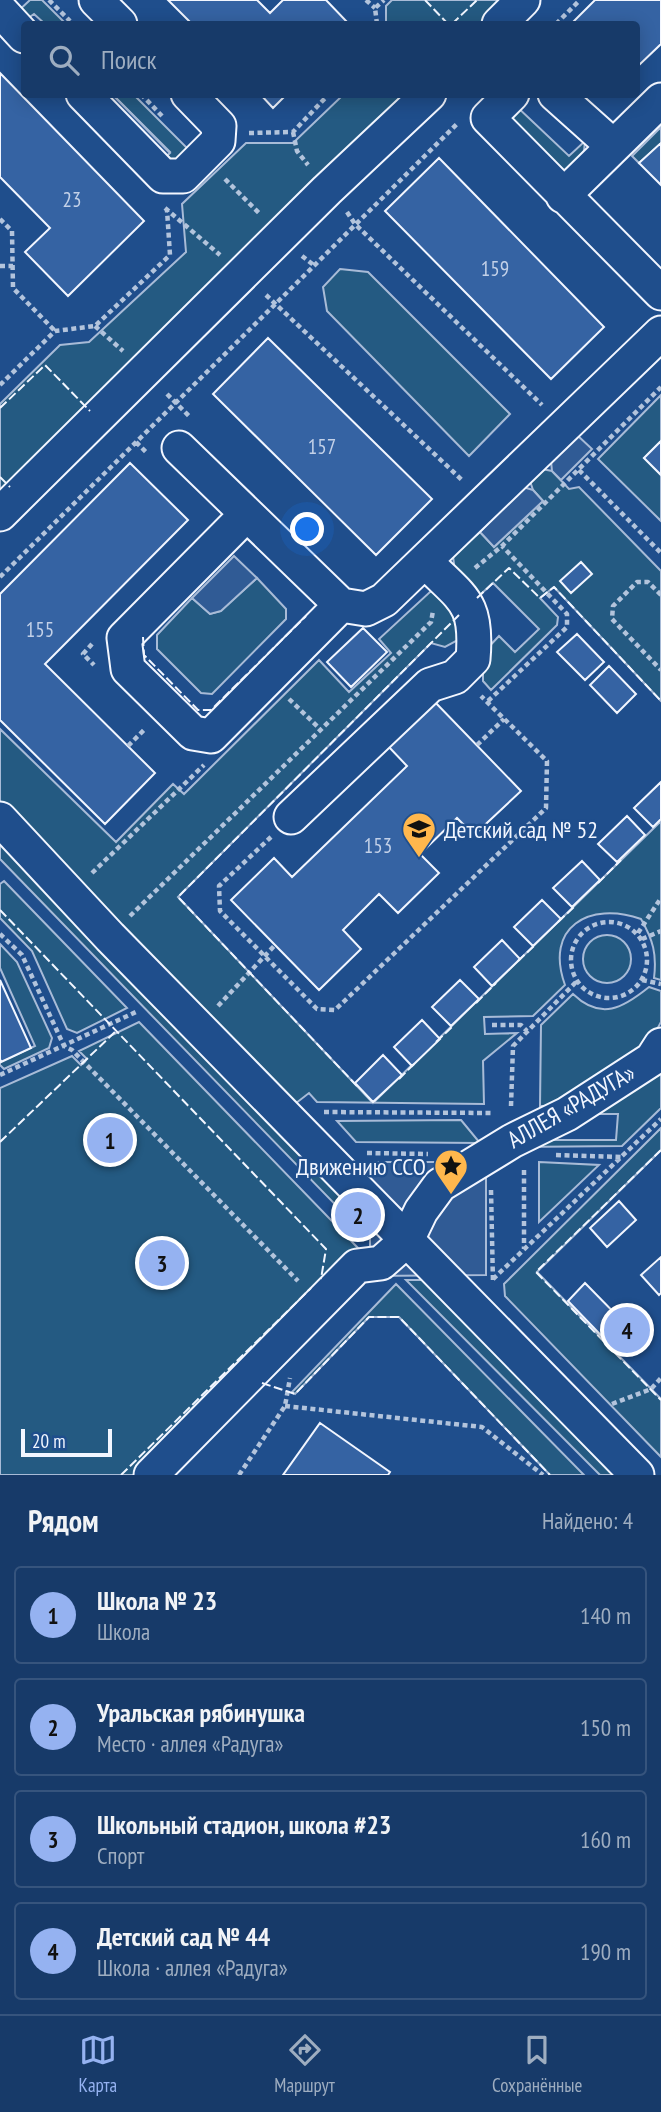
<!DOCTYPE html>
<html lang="ru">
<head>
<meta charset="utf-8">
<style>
  :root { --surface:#173a69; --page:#20416f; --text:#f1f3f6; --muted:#9eadc0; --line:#36547d; --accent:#95b2f1 }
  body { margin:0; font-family:"PT Sans Narrow",sans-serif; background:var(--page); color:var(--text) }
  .scale { position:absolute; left:21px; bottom:18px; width:91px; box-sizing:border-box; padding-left:7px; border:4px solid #f2f6ff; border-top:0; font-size:19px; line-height:24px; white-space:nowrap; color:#f2f6ff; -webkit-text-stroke:5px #1f4e8c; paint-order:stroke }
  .you { position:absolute; left:308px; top:530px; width:24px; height:24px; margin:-18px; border:5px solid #fff; border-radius:50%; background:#1a73e8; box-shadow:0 0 0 10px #1a73e833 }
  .badge { display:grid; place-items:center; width:46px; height:46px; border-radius:50%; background:var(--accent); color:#111; font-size:23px; font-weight:700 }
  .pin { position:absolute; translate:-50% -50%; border:4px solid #fff; box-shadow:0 2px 7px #0006 }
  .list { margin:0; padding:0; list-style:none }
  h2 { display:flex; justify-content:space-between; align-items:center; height:91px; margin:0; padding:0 28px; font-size:30px }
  h2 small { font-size:23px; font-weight:400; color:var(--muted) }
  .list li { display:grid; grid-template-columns:46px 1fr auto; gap:21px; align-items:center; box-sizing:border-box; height:98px; margin:0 14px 14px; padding:0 14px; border:2px solid var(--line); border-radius:7px }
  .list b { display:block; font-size:26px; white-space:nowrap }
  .list p { margin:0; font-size:23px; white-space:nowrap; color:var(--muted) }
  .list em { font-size:23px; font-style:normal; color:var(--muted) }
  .icon { flex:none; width:38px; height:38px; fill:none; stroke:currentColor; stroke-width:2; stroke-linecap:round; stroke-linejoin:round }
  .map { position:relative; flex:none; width:661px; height:1475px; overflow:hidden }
  .search { position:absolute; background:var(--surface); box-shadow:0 4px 18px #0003; left:21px; right:21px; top:21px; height:77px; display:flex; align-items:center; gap:18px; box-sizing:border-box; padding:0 24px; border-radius:7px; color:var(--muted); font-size:26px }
  .sheet { height:539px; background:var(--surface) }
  nav { display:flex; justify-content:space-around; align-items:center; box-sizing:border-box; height:98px; border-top:2px solid var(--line); background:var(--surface); font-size:19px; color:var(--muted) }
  nav a { display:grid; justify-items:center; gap:4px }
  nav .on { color:var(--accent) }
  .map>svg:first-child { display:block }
</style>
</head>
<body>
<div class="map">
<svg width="661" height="1475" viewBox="0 0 661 1475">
  <rect width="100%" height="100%" fill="#1f4e8c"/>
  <path fill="#245a82" stroke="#a8bbd7" stroke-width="2" d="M 30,0 L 42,0 L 66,24 L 45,24 L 34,14 L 24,21 L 16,13 Z
    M 392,0 L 510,0 L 485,24 L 386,24 L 386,6 Z
    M 113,95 L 134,95 L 187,148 L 177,160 L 162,160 L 170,152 Z
    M 343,95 L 414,95 L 0,504 L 0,404 L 60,345 L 89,342 L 186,252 L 182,204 L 246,143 L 293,143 Z
    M 514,104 L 569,156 L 585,141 L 584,151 L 565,171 L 552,174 L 502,115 Z
    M 661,127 L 661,143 L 639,163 L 632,156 Z
    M 340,269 L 368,272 L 510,414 L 469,456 L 327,311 L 323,287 Z
    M 661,395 L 661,441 L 644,458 L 661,475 L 661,521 L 598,459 Z
    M 542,469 L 552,471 L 569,489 L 579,487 L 661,571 L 661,701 L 554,587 L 540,598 L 558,617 L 557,625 L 491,690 L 483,681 L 483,653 L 499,636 L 515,652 L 539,629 L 493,583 L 480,595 L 455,572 L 453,556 L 480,532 L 494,547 L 543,501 L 533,490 L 530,481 Z
    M 257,578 L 286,609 L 286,619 L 212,694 L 201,693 L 157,649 L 157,635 L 192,598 L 210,614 L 220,611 Z
    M 431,591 L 458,616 L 458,640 L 445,647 L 431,643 L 178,897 L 373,1103 L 661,821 L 661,980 L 654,978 C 657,954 653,940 641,919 C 589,901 544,927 565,985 L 533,1016 L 484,1017 L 485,1034 L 517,1033 L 483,1061 L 484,1104 L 317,1102 L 309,1093 L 291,1107 L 0,807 L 0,729 L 116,842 L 173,784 L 184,794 L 319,660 L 349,692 L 391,653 L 379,639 Z
    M 0,827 L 370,1215 L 356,1226 L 0,859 Z
    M 4,881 L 127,1008 L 77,1033 L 67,1029 L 32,951 L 0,918 L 0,884 Z
    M583 959a24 24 0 1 1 48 0a24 24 0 1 1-48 0Z
    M 0,944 L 17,962 L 52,1038 L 49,1048 L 4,1069 L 0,1065 L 0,1048 L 9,1058 L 35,1046 L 0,968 Z
    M 649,987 L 661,991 L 661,1022 L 646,1050 L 569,1106 L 540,1106 L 541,1025 L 573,994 C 601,1021 623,1008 649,987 Z
    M 139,1022 L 358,1248 L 358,1253 L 318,1293 L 308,1291 L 306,1301 L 138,1475 L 0,1475 L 0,1088 L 72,1056 L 81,1065 L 87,1059 L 79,1051 Z
    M 661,1060 L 661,1108 L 622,1146 L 516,1147 L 530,1140 L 616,1140 L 618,1114 L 586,1114 Z
    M 461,1120 L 480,1143 L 356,1142 L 337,1121 Z
    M 661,1128 L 661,1150 L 537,1272 L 661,1399 L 661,1457 L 505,1296 L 504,1284 Z
    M 539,1162 L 599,1165 L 539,1222 Z
    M 406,1280 L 435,1280 L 630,1475 L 600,1475 Z
    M 396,1284 L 584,1475 L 550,1475 L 399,1317 L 369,1317 L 295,1394 L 292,1392 Z"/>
  <path fill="#305b95" stroke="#a8bbd7" stroke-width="2" d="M 90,95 L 113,95 L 170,153 L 162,160 Z
    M 577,435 L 592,449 L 561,480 L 552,471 L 551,461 Z
    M 523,487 L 533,490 L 543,501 L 494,547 L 480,532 Z
    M 234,556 L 257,578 L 221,611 L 210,614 L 192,598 Z
    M 370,1162 L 486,1162 L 486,1275 L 370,1276 Z"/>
  <path fill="#3563a3" stroke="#f2f6ff" stroke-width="2" d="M 168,0 L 257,0 L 270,13 L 283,0 L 326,0 L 349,24 L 192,24 Z
    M 595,0 L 661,0 L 661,44 L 636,68 L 636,24 L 571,24 Z
    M 0,73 L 144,221 L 68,296 L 25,252 L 50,228 L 0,177 Z
    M 260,94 L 287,94 L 273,108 Z
    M 661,143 L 661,185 L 639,163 Z
    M 439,158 L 604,327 L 551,379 L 385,211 Z
    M 268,338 L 432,499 L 376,555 L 213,394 Z
    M 661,441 L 661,475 L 644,458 Z
    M 130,463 L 188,520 L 45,664 L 155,773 L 105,824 L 0,720 L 0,594 Z
    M 581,562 L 592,574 L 571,593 L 560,581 Z
    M 363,628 L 387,652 L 351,687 L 327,662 Z
    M 577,634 L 604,662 L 585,680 L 557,652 Z
    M 609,666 L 636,694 L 617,713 L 590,685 Z
    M 433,700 L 521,791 L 474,835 L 457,818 L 420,854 L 439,873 L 398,913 L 379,894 L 343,930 L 361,949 L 319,990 L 231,900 L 274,858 L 292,877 L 407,766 L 387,745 Z
    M 661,782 L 661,819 L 653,827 L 634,808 Z
    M 627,816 L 645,835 L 617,862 L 598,844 Z
    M 582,861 L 600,880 L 572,907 L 553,888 Z
    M 542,900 L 561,919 L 533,946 L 514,927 Z
    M 502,940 L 520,959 L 492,986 L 474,967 Z
    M 0,980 L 31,1048 L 1,1062 L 0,1059 Z
    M 460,980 L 479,999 L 451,1026 L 432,1007 Z
    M 422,1020 L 440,1039 L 412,1066 L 394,1047 Z
    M 383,1055 L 402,1075 L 373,1102 L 355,1083 Z
    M 619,1201 L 636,1220 L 607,1247 L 590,1228 Z
    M 661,1257 L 661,1293 L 659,1295 L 641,1275 Z
    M 585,1283 L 636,1335 L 618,1353 L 568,1301 Z
    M 320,1423 L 390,1472 L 388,1475 L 283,1475 Z"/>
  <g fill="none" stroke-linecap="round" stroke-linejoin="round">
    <g stroke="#f2f6ff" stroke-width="37">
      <path id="minor" d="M 96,0 L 120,24
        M 0,10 L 24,36
        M 499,24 L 523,0
        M 83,94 L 163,176 L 183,176 L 218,141 L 219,126 L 188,94
        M 512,94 L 488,118 L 661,293
        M 555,94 L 612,145
        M 563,196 L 661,100
        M 179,448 L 341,605 L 366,609 L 384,600 L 661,333
        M 0,514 L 327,190 L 429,94
        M 247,514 L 124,638 L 128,669 L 193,733 L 211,736 L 341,605
        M 291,817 L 430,685 L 455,677 L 473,659 C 478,601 463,600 425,561
        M 0,819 L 110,937 L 637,1475
        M 151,1475 L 357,1266 L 381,1263 L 407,1240 L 421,1211 L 440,1185 L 512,1141 L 567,1114 L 652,1059 L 661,1045"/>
    </g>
    <path stroke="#b3c4dc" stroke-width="4.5" stroke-dasharray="5 3.5" stroke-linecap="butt" d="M 49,0 L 70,21
      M 366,0 L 375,8
      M 377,24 L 375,8 L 384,0
      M 556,24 L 580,0
      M 141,94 L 162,116
      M 293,132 L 297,151 L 308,165
      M 249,133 L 293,132 L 329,94
      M 225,179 L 261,215
      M 165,208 L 220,255
      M 347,212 L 355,224 L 542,405
      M 0,219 L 12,231 L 13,288 L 55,331
      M 302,256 L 315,266
      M 0,266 L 13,266
      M 266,295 L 463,481
      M 95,326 L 123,351
      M 0,385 L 55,331 L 95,326 L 170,255 L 167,210
      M 167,394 L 190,417
      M 136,442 L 148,454
      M 579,470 L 661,553
      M 475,568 L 502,546 L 661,387
      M 0,577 L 457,124
      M 661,595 L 648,582 L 637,582 L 613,606 L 612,619 L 661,670
      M 92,644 L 83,654 L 94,665
      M 289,699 L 319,728
      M 488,701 L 567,627 L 567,614 L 502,546
      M 477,745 L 504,719
      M 128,746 L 144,730
      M 271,837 L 219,886 L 220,911 L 317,1009 L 335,1010 L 546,808 L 547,761 L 481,696
      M 92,873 L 204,765
      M 130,916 L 431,622 L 433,611
      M571 960a38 38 0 1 1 76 0a38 38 0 1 1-76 0Z
      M 638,933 L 661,898
      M 0,934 L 22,955 L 64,1046 L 72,1050 L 298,1281
      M 642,939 L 661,931
      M 642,980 L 661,984
      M 218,1006 L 275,945
      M 492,1025 L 521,1025 L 527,1031
      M 0,1075 L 138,1011
      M 511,1106 L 513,1046 L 576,982
      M 324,1112 L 494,1113
      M 367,1153 L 428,1154
      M 556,1155 L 622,1157
      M 524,1170 L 524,1249
      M 491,1190 L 493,1283
      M 493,1279 L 661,1119
      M 612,1404 L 651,1389 L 661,1378
      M 285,1406 L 482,1427 L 543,1475
      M 239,1475 L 285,1406 L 290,1378"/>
    <use href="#minor" stroke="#1f4e8c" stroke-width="33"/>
    <path stroke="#f2f6ff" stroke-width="2" stroke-dasharray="9 3.5" stroke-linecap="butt" d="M 425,0 L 448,24
      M 452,24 L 477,0
      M 0,408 L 45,365 L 90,411
      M 0,477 L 10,487
      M 477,598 L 509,568 L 540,598 L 554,587 L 661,701
      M 143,637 L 144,655 L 198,710 L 211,710 L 306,616
      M 598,883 L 621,860
      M 0,910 L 326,1249 L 321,1279
      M 558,922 L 576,905
      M 518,961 L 536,944
      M 476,1003 L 496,983
      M 436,1042 L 454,1025
      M 399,1079 L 414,1064
      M 357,1086 L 178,897 L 459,615
      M 0,1142 L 115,1032
      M 661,1150 L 536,1272 L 661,1400
      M 262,1383 L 295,1394 L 369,1317 L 399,1317 L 550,1475
      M 121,1475 L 311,1288"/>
  </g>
  <defs>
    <g id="school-pin" transform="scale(1.75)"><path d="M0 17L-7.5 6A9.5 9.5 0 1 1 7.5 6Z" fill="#ffb74d" stroke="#1f4e8c"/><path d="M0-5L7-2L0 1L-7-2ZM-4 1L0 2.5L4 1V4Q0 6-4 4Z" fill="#111"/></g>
    <g id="sight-pin" transform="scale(1.75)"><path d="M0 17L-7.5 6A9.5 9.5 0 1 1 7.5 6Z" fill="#ffb74d" stroke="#1f4e8c"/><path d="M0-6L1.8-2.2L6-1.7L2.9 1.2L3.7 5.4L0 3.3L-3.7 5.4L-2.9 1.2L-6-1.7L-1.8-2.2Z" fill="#111"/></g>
  </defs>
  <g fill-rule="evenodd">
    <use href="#school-pin" x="419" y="829"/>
    <use href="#sight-pin" x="451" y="1166"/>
  </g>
  <g text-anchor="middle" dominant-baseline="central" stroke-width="5" stroke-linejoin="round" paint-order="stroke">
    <g font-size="21" fill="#c3d1e8">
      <text x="72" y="199">23</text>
      <text x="495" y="268">159</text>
      <text x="322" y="446">157</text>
      <text x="40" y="629">155</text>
      <text x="378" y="845">153</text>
    </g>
    <g font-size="24" fill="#f2f6ff" stroke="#1f4e8c" text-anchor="start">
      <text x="444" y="829">Детский сад № 52</text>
      <text x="426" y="1166" text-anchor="end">Движению ССО</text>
    </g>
    <g font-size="24" fill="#f2f6ff" stroke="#1f4e8c">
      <text transform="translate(571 1106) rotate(-30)">АЛЛЕЯ «РАДУГА»</text>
    </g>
  </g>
</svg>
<div class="scale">20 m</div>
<div class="you"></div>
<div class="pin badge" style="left:110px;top:1140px">1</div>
<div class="pin badge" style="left:358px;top:1215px">2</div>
<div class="pin badge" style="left:162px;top:1263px">3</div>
<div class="pin badge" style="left:627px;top:1330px">4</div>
<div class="search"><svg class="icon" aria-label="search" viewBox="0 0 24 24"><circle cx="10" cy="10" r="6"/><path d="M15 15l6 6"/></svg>Поиск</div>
</div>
<section class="sheet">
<h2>Рядом<small>Найдено: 4</small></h2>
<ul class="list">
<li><span class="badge">1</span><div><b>Школа № 23</b><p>Школа</p></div><em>140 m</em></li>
<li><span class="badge">2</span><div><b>Уральская рябинушка</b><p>Место · аллея «Радуга»</p></div><em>150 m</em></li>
<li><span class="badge">3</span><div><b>Школьный стадион, школа #23</b><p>Спорт</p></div><em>160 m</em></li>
<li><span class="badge">4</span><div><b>Детский сад № 44</b><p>Школа · аллея «Радуга»</p></div><em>190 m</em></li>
</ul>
</section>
<nav>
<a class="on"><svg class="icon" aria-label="map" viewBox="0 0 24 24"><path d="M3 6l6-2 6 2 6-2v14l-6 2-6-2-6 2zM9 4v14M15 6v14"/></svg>Карта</a>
<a><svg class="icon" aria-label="directions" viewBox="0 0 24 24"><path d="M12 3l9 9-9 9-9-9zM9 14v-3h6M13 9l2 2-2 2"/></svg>Маршрут</a>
<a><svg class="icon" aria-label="saved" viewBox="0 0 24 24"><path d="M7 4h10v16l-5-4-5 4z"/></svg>Сохранённые</a>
</nav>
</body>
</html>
